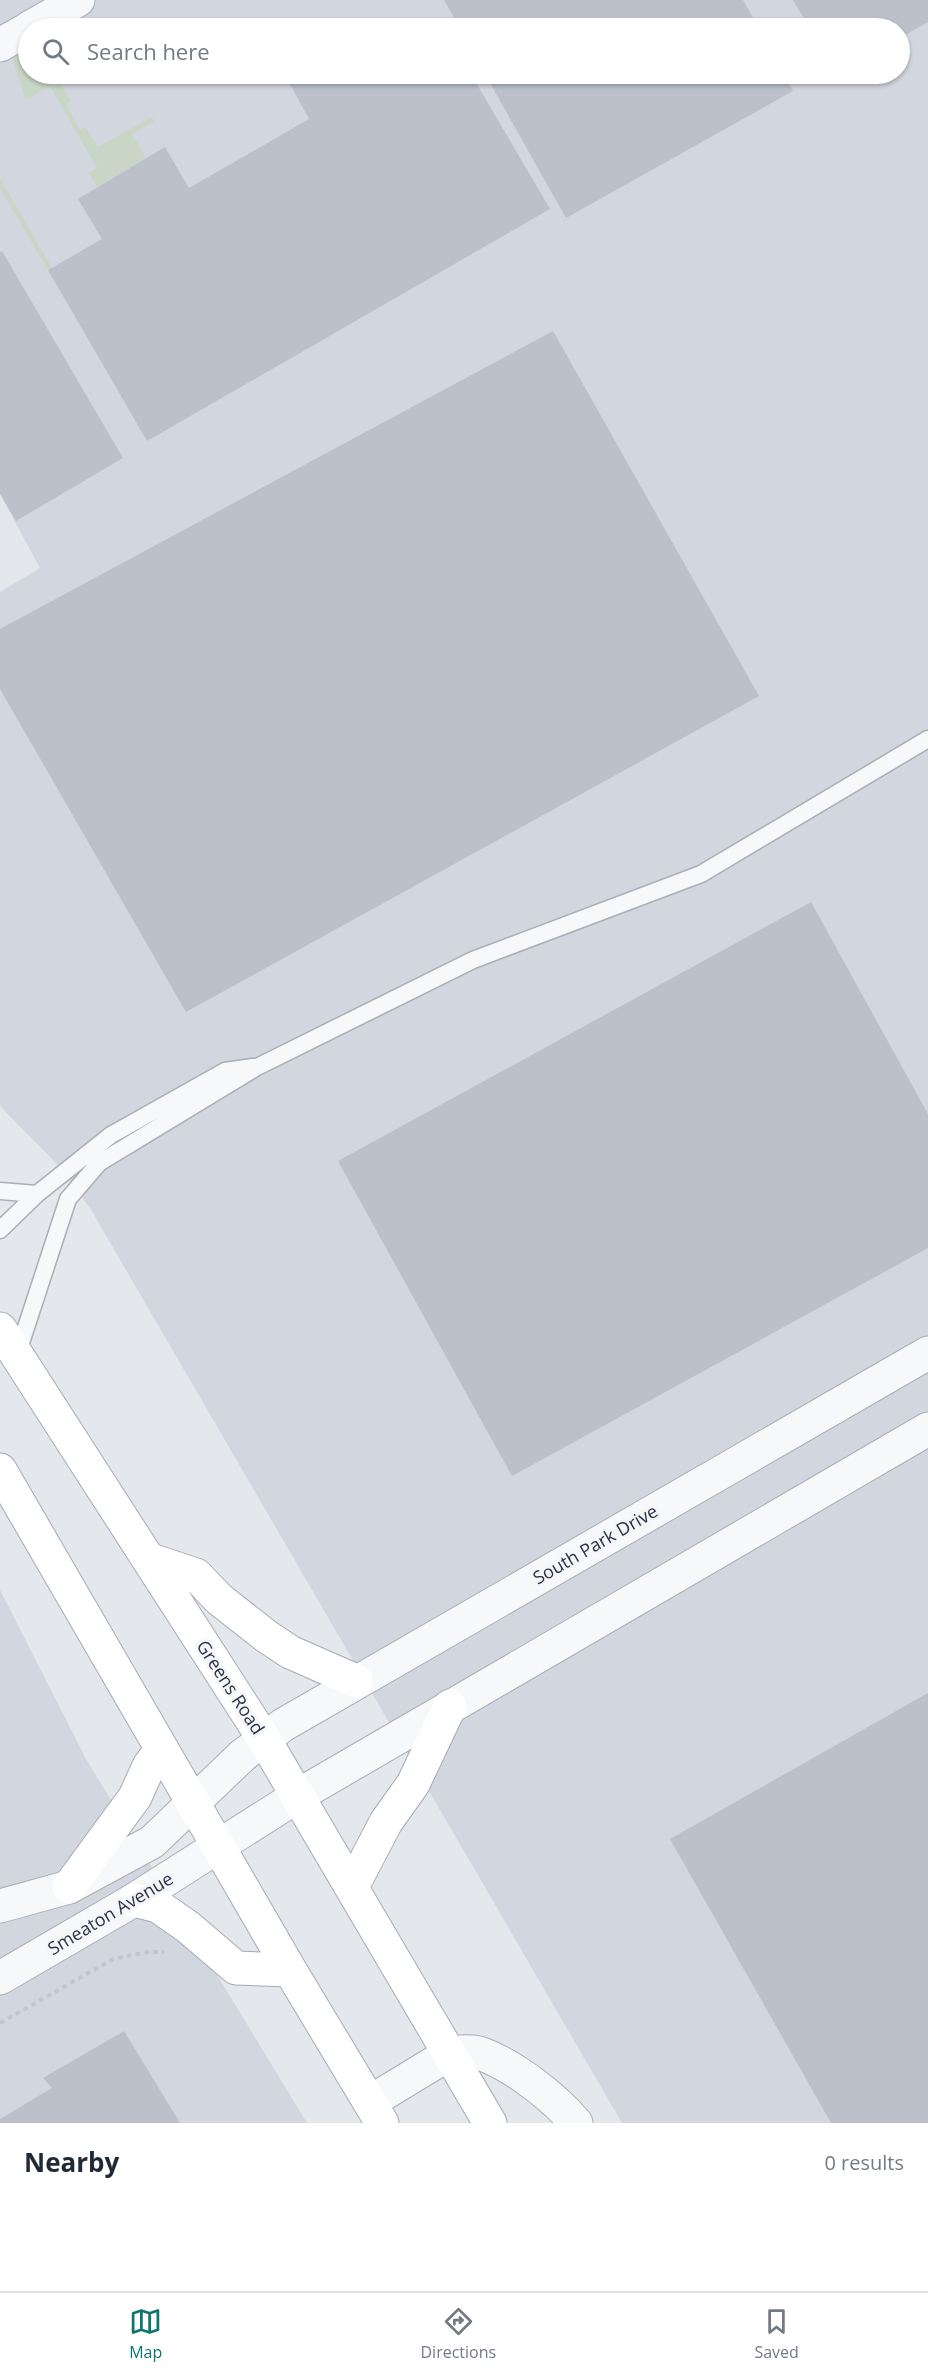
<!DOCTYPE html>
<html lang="en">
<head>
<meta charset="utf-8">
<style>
  :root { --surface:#fff; --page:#f2f2f3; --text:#1f2937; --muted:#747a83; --line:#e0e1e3; --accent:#0f766e }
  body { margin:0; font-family:"Open Sans",sans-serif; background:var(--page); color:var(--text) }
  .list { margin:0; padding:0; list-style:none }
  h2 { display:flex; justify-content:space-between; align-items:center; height:78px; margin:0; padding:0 24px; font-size:26px }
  h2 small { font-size:20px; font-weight:400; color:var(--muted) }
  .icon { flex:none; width:33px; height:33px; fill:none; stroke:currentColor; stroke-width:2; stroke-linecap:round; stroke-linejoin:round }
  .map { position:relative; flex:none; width:928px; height:2123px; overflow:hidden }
  .search { position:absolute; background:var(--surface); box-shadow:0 2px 4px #0004; left:18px; right:18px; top:18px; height:66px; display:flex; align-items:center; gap:15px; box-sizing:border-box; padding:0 21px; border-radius:33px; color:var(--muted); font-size:22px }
  .sheet { height:168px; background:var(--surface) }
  nav { display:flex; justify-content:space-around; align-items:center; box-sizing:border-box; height:84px; border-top:2px solid var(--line); background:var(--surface); font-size:16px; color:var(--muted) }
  nav a { display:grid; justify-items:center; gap:3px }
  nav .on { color:var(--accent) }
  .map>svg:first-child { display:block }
</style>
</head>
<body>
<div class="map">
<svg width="928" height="2123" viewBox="0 0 928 2123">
  <rect width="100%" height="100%" fill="#e4e7ec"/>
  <path fill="#d2d6de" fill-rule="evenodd" d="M 0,0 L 928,0 L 928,2123 L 622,2123 L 90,1208 L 57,1164 L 0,1106 L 0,592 L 40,568 L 0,494 ZM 28,28 L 900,28 L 900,74 L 28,74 Z
    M 0,1590 L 86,1759 L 307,2123 L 0,2123 Z"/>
  <path fill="#c9d6c5" d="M 28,49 L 28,74 L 71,74 L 59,81 L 71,101 L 66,104 L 80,130 L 85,127 L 98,147 L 152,117 L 154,121 L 132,134 L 146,158 L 97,187 L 89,173 L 97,168 L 50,86 L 26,100 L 12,58 Z
    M 0,178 L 52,268 L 48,270 L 0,188 Z"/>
  <path fill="#bbc0ca" d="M 444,0 L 743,0 L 759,28 L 460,28 Z
    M 793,0 L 928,0 L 928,22 L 900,38 L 900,28 L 810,28 Z
    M 292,74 L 471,74 L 550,209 L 147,441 L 48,270 L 102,239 L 78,199 L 165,147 L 189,188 L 309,119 L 286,77 Z
    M 485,74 L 784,74 L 793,91 L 566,218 Z
    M 2,251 L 123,458 L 16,521 L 0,494 L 0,252 Z
    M 553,331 L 759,696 L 186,1012 L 0,689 L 0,629 Z
    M 811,902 L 928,1114 L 928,1248 L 512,1476 L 338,1161 Z
    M 928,1693 L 928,2123 L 831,2123 L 670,1839 Z
    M 124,2031 L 180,2123 L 0,2123 L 0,2119 L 52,2088 L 43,2078 Z"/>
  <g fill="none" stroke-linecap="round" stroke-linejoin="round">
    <g stroke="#a9aeb7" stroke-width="19">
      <path id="lane" d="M 0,1191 L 37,1194
        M 0,1230 L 37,1194 L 111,1135 L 225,1071 L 253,1067
        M 17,1355 L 68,1199 L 99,1163 L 257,1067 L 473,960 L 701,874 L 928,739"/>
    </g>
    <g stroke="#a9aeb7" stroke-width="35">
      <path id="street" d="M 29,28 L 78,0
        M 0,45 L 28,29
        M 0,1906 L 69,1887 L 152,1842 L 243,1755 L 283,1725 L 928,1353
        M 0,1978 L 134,1900 L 299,1795 L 928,1429
        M 370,2102 L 449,2054 C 459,2052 471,2050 482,2054 C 514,2066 554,2097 576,2123"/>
    </g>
    <g stroke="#a3abb8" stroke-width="35">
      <path id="primary" d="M 0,1329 L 264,1739 L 490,2123
        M 0,1470 L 290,1970 L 382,2123
        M 148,1559 L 196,1575 L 219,1599 L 266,1636 L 290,1652 L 356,1681
        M 69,1887 L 135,1797 L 149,1766 L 162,1749
        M 352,1887 L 386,1822 L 413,1784 L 450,1706
        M 134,1900 L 158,1906 L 188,1927 L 236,1968 L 290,1970"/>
    </g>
    <path stroke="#c2c5cb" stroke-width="4" stroke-dasharray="4.5 4.5" stroke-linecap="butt" d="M 0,2023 L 113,1959 L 147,1952 L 164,1952"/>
    <use href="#lane" stroke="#f7f8fa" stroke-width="16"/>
    <use href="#street" stroke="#f7f8fa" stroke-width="33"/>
    <use href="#primary" stroke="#fff" stroke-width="33"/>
  </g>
  <g text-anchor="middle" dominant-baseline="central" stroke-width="6" stroke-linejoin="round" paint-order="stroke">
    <g font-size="18" fill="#2b3445" stroke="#f4f6f9">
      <text transform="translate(595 1544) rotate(-30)">South Park Drive</text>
      <text transform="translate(231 1687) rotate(57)">Greens Road</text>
      <text transform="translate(110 1913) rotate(-31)">Smeaton Avenue</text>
    </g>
  </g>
</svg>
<div class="search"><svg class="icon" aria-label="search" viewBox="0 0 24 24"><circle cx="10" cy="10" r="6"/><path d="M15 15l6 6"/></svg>Search here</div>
</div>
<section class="sheet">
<h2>Nearby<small>0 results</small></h2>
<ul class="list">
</ul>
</section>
<nav>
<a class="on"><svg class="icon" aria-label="map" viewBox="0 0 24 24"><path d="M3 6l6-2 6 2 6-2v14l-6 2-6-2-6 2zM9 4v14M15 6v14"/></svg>Map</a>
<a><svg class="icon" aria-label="directions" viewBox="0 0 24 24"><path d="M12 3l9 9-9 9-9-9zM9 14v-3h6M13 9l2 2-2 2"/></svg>Directions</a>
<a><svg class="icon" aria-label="saved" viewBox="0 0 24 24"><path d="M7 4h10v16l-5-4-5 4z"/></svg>Saved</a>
</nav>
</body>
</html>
